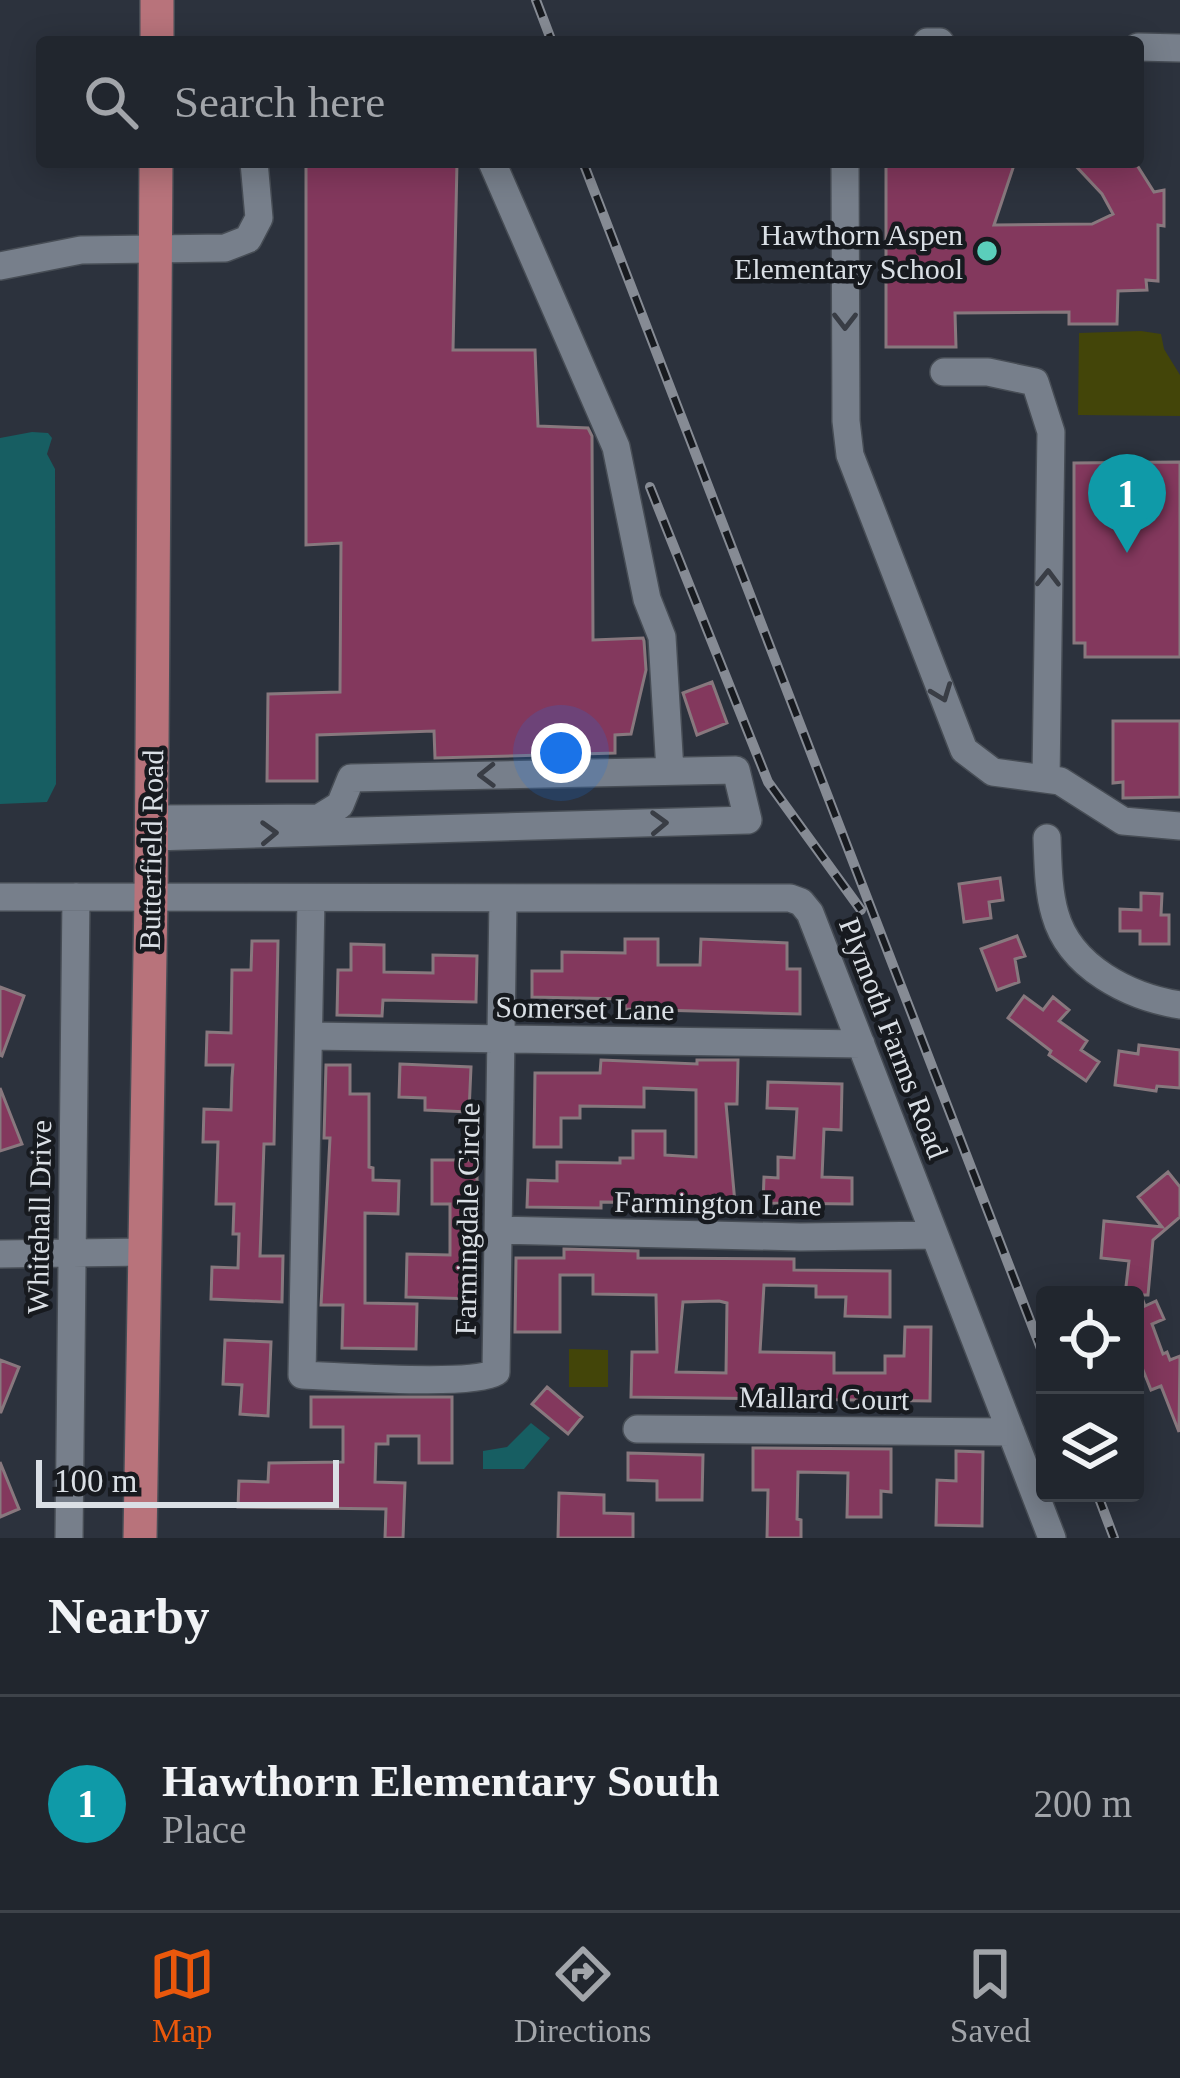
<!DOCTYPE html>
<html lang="en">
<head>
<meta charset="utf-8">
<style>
  :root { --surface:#21262e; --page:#2d323a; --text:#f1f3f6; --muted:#a2a5aa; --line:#3e434a; --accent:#ea580c }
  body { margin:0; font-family:"Times New Roman",serif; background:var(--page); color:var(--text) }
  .controls { position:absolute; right:36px; bottom:36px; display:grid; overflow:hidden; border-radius:12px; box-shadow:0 6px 30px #0003 }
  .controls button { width:108px; height:108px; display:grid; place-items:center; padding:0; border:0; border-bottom:3px solid var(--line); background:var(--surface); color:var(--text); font:60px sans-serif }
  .scale { position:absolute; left:36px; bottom:30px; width:303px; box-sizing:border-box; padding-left:12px; border:6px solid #dadfe5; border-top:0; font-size:33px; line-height:42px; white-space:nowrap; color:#dadfe5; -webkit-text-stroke:9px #171a1f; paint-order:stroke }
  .you { position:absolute; left:561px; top:753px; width:42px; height:42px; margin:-30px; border:9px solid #fff; border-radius:50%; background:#1a73e8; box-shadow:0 0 0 18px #1a73e833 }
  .badge { display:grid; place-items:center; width:78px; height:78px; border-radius:50%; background:var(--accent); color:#fff; font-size:39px; font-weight:700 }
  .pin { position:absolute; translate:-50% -99px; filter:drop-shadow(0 3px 6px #0008) }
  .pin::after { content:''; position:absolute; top:63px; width:42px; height:36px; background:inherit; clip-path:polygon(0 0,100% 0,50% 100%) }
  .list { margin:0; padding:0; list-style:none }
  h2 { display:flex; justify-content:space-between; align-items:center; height:156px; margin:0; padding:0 48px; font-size:51px }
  h2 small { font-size:39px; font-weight:400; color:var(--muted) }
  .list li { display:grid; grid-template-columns:78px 1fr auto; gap:36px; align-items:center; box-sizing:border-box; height:216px; padding:0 48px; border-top:3px solid var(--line) }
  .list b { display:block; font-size:45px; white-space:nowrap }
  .list p { margin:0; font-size:39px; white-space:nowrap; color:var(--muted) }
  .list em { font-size:39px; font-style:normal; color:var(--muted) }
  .icon { flex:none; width:66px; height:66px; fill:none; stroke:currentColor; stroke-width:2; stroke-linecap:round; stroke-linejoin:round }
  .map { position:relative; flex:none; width:1180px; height:1538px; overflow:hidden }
  .search { position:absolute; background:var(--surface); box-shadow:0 6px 30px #0003; left:36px; right:36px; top:36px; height:132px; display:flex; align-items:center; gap:30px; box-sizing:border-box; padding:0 42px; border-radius:12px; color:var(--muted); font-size:45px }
  .sheet { height:372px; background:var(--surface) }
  nav { display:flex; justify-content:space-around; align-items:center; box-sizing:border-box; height:168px; border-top:3px solid var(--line); background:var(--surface); font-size:33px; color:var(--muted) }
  nav a { display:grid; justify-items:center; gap:6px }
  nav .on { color:var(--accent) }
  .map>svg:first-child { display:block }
</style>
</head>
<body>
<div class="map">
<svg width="1180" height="1538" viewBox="0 0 1180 1538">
  <rect width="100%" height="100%" fill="#2c323d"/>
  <path fill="#434509" d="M 1141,331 L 1161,334 L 1164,349 L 1180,375 L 1180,416 L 1078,415 L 1079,333 Z
    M 569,1349 L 608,1350 L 608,1387 L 569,1387 Z"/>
  <path fill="#175e62" d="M 32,432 L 48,433 L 52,438 L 47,454 L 55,469 L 56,784 L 47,802 L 0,804 L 0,438 Z
    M 531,1423 L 550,1438 L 524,1469 L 483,1469 L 483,1451 L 507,1447 Z"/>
  <path fill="#83385d" stroke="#88787e" stroke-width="3" fill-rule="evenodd" d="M 306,162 L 457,162 L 453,350 L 535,350 L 538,426 L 588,428 L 592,436 L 593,640 L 643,638 L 644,641 L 646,670 L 631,734 L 615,735 L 615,753 L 435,758 L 434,731 L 317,735 L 317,781 L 267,781 L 268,694 L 340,692 L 341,543 L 306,545 Z
    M 886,162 L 1015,162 L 994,225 L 1092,224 L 1113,214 L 1102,194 L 1072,162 L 1135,162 L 1154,192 L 1164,190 L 1164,226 L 1158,225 L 1158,281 L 1146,280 L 1147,290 L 1118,291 L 1117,324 L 1069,324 L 1069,312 L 955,313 L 956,347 L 886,347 Z
    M 1180,462 L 1180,657 L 1085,657 L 1085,643 L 1074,643 L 1074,463 Z
    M 712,682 L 727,723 L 697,735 L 683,693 Z
    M 1113,721 L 1180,721 L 1180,797 L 1123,798 L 1123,782 L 1113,783 Z
    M 1000,878 L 1003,900 L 989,902 L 991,918 L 964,922 L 959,884 Z
    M 1141,893 L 1162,894 L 1161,915 L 1169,915 L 1169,944 L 1140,944 L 1140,931 L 1120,931 L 1120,909 L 1141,910 Z
    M 1017,936 L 1025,956 L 1015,959 L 1019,982 L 997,990 L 981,949 Z
    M 625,939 L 658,939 L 658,965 L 700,965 L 701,939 L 787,943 L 787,969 L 800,969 L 800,1014 L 625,1009 L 625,999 L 532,997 L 532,971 L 562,971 L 562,952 L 625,953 Z
    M 252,941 L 278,941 L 274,1144 L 264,1144 L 260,1256 L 283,1256 L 282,1302 L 211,1299 L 212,1267 L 238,1268 L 239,1234 L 233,1234 L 234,1204 L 216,1204 L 218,1142 L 203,1142 L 204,1109 L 231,1110 L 232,1078 L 233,1065 L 206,1065 L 207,1032 L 231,1033 L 232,970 L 251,970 Z
    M 351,944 L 384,945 L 384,972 L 433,973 L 433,955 L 477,956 L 476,1002 L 383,1000 L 382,1016 L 337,1015 L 338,970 L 351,970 Z
    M 0,987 L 24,996 L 2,1056 L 0,1055 Z
    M 1024,996 L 1043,1010 L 1053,997 L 1069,1010 L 1059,1021 L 1087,1041 L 1081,1050 L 1099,1062 L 1086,1081 L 1049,1055 L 1051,1051 L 1008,1018 Z
    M 1139,1045 L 1180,1050 L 1180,1088 L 1157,1086 L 1156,1091 L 1115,1085 L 1119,1051 L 1138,1054 Z
    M 601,1060 L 697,1064 L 697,1060 L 738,1060 L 737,1104 L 726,1104 L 735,1203 L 601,1202 L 601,1208 L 527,1207 L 528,1180 L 557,1181 L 557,1162 L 620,1163 L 620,1158 L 633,1158 L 633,1131 L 665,1131 L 665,1155 L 696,1157 L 696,1090 L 644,1088 L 644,1107 L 580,1106 L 580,1118 L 561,1118 L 561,1147 L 534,1147 L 535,1073 L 600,1073 Z
    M 400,1064 L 471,1067 L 469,1112 L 425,1110 L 425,1098 L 399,1097 Z
    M 326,1065 L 350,1065 L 350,1094 L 369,1094 L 369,1167 L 373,1168 L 373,1180 L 399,1181 L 398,1214 L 365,1213 L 365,1303 L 417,1304 L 416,1349 L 342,1348 L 343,1305 L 321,1305 L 330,1138 L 324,1138 Z
    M 768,1082 L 842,1084 L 841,1130 L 824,1129 L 822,1177 L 852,1178 L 852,1204 L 763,1203 L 764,1177 L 778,1178 L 778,1157 L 794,1158 L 797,1109 L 767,1108 Z
    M 0,1088 L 22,1144 L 0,1151 Z
    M 432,1160 L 477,1160 L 477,1299 L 406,1297 L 407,1254 L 450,1255 L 450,1204 L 432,1204 Z
    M 1168,1172 L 1180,1187 L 1180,1217 L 1153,1240 L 1148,1295 L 1141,1295 L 1145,1306 L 1156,1301 L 1164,1319 L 1152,1324 L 1163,1354 L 1167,1352 L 1170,1360 L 1180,1356 L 1179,1432 L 1161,1386 L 1151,1390 L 1135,1350 L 1135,1295 L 1125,1295 L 1129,1261 L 1101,1258 L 1104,1221 L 1162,1227 L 1138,1197 Z
    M 564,1249 L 638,1251 L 638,1258 L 794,1259 L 794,1270 L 890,1271 L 890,1317 L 845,1316 L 846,1297 L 816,1297 L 816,1286 L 764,1285 L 760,1352 L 834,1353 L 834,1373 L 885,1373 L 885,1356 L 904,1356 L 905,1327 L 931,1327 L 930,1401 L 631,1397 L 632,1352 L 657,1352 L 656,1295 L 593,1294 L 593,1275 L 560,1275 L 560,1332 L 515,1332 L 516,1258 L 564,1258 ZM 719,1301 L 727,1303 L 726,1373 L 676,1372 L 683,1302 Z
    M 225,1340 L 271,1342 L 268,1416 L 240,1414 L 242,1385 L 223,1384 Z
    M 0,1360 L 19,1367 L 1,1412 L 0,1412 Z
    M 547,1387 L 582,1417 L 568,1434 L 532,1404 Z
    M 311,1397 L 452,1397 L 452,1463 L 419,1463 L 419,1436 L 388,1436 L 388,1444 L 376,1444 L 375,1482 L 405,1483 L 403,1538 L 385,1538 L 386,1509 L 238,1507 L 239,1481 L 268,1482 L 269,1463 L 343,1462 L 343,1427 L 311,1427 Z
    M 753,1448 L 891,1449 L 891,1492 L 881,1491 L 881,1517 L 847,1517 L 848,1473 L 798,1472 L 797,1519 L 801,1520 L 801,1538 L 767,1538 L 768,1490 L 753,1490 Z
    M 956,1451 L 983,1452 L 982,1526 L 936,1525 L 937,1480 L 956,1481 Z
    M 628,1453 L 703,1455 L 702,1500 L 657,1500 L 657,1481 L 628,1480 Z
    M 0,1462 L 19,1509 L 0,1517 Z
    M 559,1493 L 604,1495 L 604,1513 L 633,1514 L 633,1538 L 558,1538 Z"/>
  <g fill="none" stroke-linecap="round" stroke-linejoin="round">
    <g stroke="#474d55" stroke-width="30">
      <path id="minor" d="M 927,42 L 940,42
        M 1138,47 L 1180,48
        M 492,162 L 616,447 L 647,599 L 662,637 L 670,771
        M 845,162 L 846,421 L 850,455 L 964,750 L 993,772 L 1060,781 L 1123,821 L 1180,826
        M 0,266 L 81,250 L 225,248 L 248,239 L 259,218 L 254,162
        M 944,372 L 988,372 L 1035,382 L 1051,432 L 1046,779
        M 152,819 L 319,818 L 340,805 L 351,778 L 736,770 L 748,820 L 152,837
        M 1047,838 C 1048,863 1048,890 1055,914 C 1070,968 1130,997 1180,1005
        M 0,897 L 790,898 L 801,902 L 810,913 L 1052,1538
        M 311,899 L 302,1375 C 339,1376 471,1387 496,1372 L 503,898
        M 309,1036 L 861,1044
        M 501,1230 L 800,1237 L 934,1235
        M 0,1254 L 145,1252
        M 637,1429 L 1011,1432
        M 69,1538 L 76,897"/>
    </g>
    <g stroke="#474d55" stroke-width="36">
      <path id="major" d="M 157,42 L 157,0
        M 140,1538 L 151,897 L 156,162"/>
    </g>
    <use href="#minor" stroke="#777f8b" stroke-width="27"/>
    <use href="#major" stroke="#b8737b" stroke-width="33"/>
    <g stroke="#868b94" stroke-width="10">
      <path id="rail" d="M 536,0 L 552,42
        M 583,162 L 1045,1359
        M 650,487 L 768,782 L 861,910
        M 1097,1493 L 1114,1538"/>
    </g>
    <use href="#rail" stroke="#171a1f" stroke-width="6" stroke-dasharray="18" stroke-linecap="butt"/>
  </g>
  <defs><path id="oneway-chevron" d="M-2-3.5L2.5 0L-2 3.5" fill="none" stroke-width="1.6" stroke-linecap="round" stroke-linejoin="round" transform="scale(3)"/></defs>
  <g stroke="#393d45">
    <use href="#oneway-chevron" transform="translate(845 321) rotate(90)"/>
    <use href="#oneway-chevron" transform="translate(1048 578) rotate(-89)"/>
    <use href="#oneway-chevron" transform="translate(942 693) rotate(69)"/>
    <use href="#oneway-chevron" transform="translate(487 775) rotate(179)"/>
    <use href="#oneway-chevron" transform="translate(659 823) rotate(-2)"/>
    <use href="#oneway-chevron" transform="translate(269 833) rotate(-2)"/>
  </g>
  <circle fill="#5bcebb" stroke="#171a1f" stroke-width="4.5" cx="987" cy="251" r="12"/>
  <g text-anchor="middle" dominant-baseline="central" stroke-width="9" stroke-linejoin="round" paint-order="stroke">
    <g font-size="30" fill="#dadfe5" stroke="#171a1f" text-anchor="end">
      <text x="963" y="234">Hawthorn Aspen<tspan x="963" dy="34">Elementary School</tspan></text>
    </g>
    <g font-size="30" fill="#dadfe5" stroke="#171a1f">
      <text transform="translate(151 850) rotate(-89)">Butterfield Road</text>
      <text transform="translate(585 1008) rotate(1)">Somerset Lane</text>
      <text transform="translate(894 1038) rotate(69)">Plymoth Farms Road</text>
      <text transform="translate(718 1203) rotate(1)">Farmington Lane</text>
      <text transform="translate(39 1217) rotate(-89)">Whitehall Drive</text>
      <text transform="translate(467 1219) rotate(-89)">Farmingdale Circle</text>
      <text transform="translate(824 1398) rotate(1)">Mallard Court</text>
    </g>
  </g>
</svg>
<div class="controls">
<button><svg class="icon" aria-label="locate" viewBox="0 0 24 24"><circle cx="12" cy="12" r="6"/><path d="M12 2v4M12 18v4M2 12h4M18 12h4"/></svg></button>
<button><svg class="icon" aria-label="layers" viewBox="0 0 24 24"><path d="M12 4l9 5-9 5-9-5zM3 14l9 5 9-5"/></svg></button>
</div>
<div class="scale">100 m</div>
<div class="you"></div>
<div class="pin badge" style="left:1127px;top:553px;background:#0f9aa8">1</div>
<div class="search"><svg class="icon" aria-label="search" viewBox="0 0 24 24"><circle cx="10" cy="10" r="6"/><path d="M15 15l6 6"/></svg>Search here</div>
</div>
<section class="sheet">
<h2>Nearby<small></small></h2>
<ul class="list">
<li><span class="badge" style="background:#0f9aa8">1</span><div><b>Hawthorn Elementary South</b><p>Place</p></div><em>200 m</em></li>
</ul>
</section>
<nav>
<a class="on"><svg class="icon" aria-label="map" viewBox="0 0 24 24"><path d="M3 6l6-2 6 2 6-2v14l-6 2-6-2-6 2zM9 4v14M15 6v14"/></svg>Map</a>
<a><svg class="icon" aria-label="directions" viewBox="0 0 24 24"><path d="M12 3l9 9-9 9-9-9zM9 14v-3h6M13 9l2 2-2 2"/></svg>Directions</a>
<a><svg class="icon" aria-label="saved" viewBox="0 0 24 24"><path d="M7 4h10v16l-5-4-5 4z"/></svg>Saved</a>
</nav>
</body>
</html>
